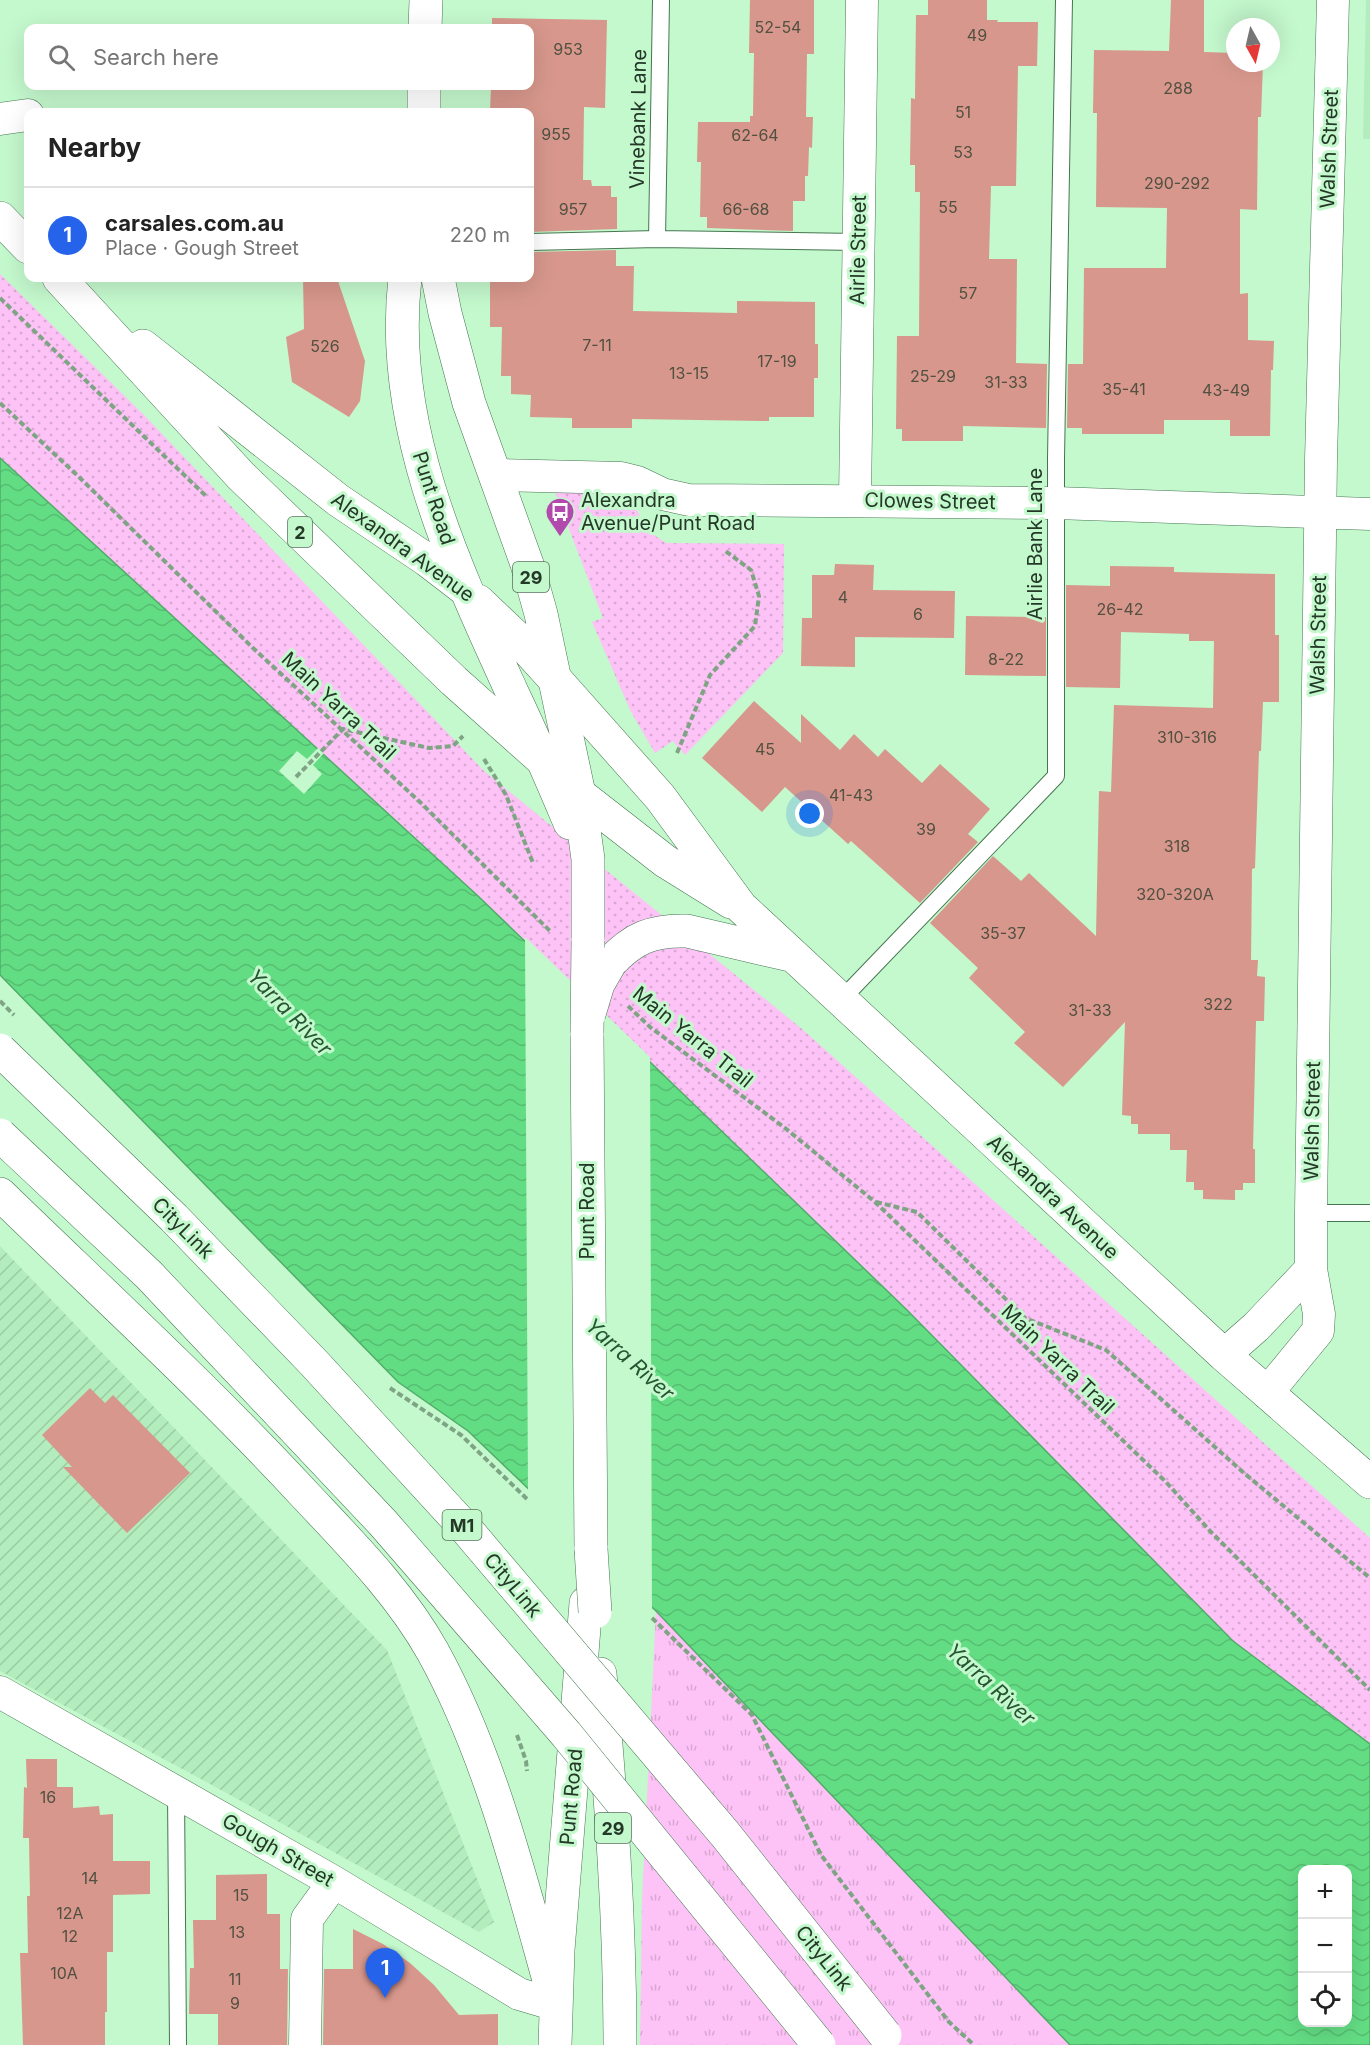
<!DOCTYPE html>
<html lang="en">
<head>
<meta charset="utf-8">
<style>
  :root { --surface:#fff; --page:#f6f6f6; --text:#222; --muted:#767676; --line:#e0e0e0; --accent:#2563eb }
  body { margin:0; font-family:Inter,sans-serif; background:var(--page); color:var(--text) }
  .controls { position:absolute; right:18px; bottom:18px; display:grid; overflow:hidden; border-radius:12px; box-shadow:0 6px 24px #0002 }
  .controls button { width:54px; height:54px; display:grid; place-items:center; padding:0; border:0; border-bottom:2px solid var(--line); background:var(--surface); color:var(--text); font:30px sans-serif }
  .compass { position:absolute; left:1226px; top:18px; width:54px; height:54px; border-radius:50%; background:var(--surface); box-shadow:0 6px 24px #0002; rotate:172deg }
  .you { position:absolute; left:810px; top:814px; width:21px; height:21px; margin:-15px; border:4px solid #fff; border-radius:50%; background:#1a73e8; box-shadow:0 0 0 9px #1a73e833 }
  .badge { display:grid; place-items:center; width:39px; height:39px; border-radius:50%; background:var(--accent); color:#fff; font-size:20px; font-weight:700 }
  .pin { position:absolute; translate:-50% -50px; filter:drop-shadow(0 2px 3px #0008) }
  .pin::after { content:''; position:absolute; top:32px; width:21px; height:18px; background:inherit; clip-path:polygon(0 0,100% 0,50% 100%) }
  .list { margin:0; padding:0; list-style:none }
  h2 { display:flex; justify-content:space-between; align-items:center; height:78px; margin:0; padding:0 24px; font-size:26px }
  h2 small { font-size:20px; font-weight:400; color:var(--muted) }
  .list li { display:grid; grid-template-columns:39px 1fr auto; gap:18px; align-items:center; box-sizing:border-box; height:96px; padding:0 24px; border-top:2px solid var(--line) }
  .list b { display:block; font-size:22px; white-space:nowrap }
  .list p { margin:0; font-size:20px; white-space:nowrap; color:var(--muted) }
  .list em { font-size:20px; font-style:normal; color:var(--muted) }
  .icon { flex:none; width:33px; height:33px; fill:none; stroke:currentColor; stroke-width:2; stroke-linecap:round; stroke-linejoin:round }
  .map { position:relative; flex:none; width:1370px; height:2045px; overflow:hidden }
  .search { position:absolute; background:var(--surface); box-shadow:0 6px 24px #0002; left:24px; top:24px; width:510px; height:66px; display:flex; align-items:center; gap:15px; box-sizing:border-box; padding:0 21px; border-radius:12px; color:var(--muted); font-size:22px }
  .panel { position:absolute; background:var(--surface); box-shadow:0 6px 24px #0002; left:24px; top:108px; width:510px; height:174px; border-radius:12px }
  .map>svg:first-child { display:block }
</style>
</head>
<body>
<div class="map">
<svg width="1370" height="2045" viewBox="0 0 1370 2045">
  <defs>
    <pattern id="industrial-furrows" width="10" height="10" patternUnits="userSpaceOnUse" patternTransform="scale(1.5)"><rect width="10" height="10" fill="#b3edbe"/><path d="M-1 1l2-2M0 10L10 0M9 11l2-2" fill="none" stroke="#9acca3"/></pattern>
    <pattern id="grass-tufts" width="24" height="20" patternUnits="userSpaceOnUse" patternTransform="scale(1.5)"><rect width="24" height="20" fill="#fdc2f6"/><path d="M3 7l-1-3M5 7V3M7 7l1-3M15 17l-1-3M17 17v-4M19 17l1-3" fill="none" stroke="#d9a7d3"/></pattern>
    <pattern id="park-dots" width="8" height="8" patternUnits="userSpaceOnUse" patternTransform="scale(1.5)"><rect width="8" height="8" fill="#fdc2f6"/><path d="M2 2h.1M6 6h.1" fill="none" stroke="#d9a7d3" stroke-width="1.8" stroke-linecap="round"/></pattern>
    <pattern id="water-waves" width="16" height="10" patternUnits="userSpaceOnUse" patternTransform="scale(1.5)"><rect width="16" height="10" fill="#63dd84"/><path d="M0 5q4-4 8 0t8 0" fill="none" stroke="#56be72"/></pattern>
  </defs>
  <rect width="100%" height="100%" fill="#c4f8cd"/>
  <path fill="#b3edbe" d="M 1366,0 L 1370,0 L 1370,139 L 1363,139 Z"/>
  <path fill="url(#industrial-furrows)" d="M 0,1246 L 387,1650 L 494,1922 L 479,1932 L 199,1778 L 0,1671 Z"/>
  <path fill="url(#grass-tufts)" d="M 656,1611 L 1070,2045 L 640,2045 L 642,1901 Z"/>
  <path fill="url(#park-dots)" d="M 0,274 L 143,414 L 484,771 L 802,1029 L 1370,1538 L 1370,1744 L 1233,1641 L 907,1310 L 478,896 L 0,458 Z
    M 555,492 L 622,494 L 634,503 L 641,519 L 651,533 L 666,543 L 784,544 L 783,653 L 685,755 L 673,741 L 655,753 L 631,712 L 592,622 L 603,618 Z"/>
  <path fill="url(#water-waves)" stroke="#50ac68" stroke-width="1.5" fill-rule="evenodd" d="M 0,458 L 478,896 L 907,1310 L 1233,1641 L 1370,1744 L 1370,2045 L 1070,2045 L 656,1611 L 468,1431 L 398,1382 L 0,975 ZM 1302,1870 L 1348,1870 L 1348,2022 L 1302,2022 Z"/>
  <path fill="#c4f8cd" d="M 318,748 L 324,753 L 313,765 L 322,774 L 304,794 L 279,771 L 297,751 L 307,759 Z
    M 525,937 L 650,1057 L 652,1612 L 528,1492 Z"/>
  <path fill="#d7978c" d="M 750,0 L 814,0 L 814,54 L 807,54 L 806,117 L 813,117 L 812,148 L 809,147 L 808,176 L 805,176 L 805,201 L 793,201 L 793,231 L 707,228 L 707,217 L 700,217 L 701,162 L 697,162 L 698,122 L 750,122 L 750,116 L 753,116 L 754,53 L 749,53 Z
    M 928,0 L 987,0 L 987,20 L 998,20 L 997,22 L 1038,22 L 1037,66 L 1018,66 L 1016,186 L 991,186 L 989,259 L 1017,259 L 1016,363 L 1047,364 L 1046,428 L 963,426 L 963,441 L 902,441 L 902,429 L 896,429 L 897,336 L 919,336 L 920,192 L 915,192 L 915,165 L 910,165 L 911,98 L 915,99 L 916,15 L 928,15 Z
    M 1171,0 L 1204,0 L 1204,52 L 1235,53 L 1235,63 L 1263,63 L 1261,117 L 1258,117 L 1257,210 L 1240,209 L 1240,294 L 1248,293 L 1248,340 L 1274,341 L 1273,370 L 1271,370 L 1270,436 L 1230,436 L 1230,420 L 1164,420 L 1164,434 L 1082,434 L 1082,428 L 1067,428 L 1068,364 L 1083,364 L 1084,268 L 1166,268 L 1167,208 L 1096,207 L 1097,113 L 1093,113 L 1094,50 L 1169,51 Z
    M 492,18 L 607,20 L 605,108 L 584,107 L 583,180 L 591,180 L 592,186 L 611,186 L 611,197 L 617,197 L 617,229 L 530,232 L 530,112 L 490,112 L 491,86 L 530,86 L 530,28 L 492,28 Z
    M 616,250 L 616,266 L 634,266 L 633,311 L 737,313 L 737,301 L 815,302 L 815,344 L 818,344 L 818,378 L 814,378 L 814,417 L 769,417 L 769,421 L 632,419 L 632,428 L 572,428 L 572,418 L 530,417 L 531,395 L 511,394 L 511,376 L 501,376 L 502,327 L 490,327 L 490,278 L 530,278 L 530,252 Z
    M 303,278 L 337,278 L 365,361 L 360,401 L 349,417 L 292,382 L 286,337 L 304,329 Z
    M 835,564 L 874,565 L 873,590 L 955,591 L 954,638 L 855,637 L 855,667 L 801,666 L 802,618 L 812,618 L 812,575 L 834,575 Z
    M 1110,566 L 1174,567 L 1174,572 L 1275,574 L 1275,635 L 1279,635 L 1279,702 L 1263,702 L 1261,751 L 1259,751 L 1255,868 L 1252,869 L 1251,960 L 1258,960 L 1257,976 L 1265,977 L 1264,1021 L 1256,1021 L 1253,1149 L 1255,1149 L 1255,1183 L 1243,1183 L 1243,1190 L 1235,1190 L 1235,1200 L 1203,1199 L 1203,1190 L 1194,1190 L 1194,1182 L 1186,1182 L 1187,1150 L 1170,1150 L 1170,1134 L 1138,1134 L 1138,1124 L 1131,1124 L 1131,1116 L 1122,1115 L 1125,1022 L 1063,1087 L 1014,1043 L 1025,1032 L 969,978 L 978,968 L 930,923 L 993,856 L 1021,881 L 1029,873 L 1096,936 L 1099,791 L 1111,792 L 1114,705 L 1213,708 L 1214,641 L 1189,641 L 1189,634 L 1121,632 L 1120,688 L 1066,687 L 1066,585 L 1110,586 Z
    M 966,616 L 1046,617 L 1046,676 L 965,675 Z
    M 754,701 L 801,743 L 801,714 L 840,750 L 854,734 L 878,757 L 885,749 L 922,783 L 940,764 L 990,809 L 968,834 L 978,842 L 920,903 L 851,841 L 848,844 L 785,787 L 762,812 L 702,758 Z
    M 90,1388 L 105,1403 L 113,1395 L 190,1473 L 127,1533 L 63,1467 L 72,1467 L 42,1435 Z
    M 26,1759 L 57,1759 L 57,1787 L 73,1787 L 73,1808 L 99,1806 L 100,1815 L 113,1814 L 113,1861 L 150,1861 L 150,1894 L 113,1895 L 113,1952 L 107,1952 L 107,2012 L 105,2012 L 105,2045 L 23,2045 L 20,1953 L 28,1953 L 27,1896 L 30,1896 L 29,1838 L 23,1838 L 24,1787 L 27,1788 Z
    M 267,1874 L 267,1914 L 280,1914 L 280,1969 L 288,1969 L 287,2045 L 218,2045 L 218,2014 L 189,2014 L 190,1968 L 194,1968 L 193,1920 L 216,1920 L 216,1875 Z
    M 353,1929 L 383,1944 L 410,1963 L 434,1985 L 459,2015 L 498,2014 L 498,2045 L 323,2045 L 324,1969 L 353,1969 Z"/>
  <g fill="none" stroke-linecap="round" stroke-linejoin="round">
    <g stroke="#467651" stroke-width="18">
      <path id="lane" d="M 657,239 L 661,0
        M 530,242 L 657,239 L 858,242
        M 840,1001 L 1056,776 L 1056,458 L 1064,0
        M 1311,1213 L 1370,1213
        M 176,1791 L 178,2045"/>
    </g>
    <g stroke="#467651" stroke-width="33">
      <path id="street" d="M 0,119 L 28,115
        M 495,475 L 621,478 L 637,482 L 662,494 L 689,500 L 1056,503 L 1370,514
        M 855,500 L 862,0
        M 1224,1355 L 1256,1327 L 1311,1269
        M 1267,1393 L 1318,1331 L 1319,1314 L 1311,1269 L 1311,1213 L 1321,460 L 1333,0
        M 0,1692 L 334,1882 L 519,1994 L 556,2005
        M 305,2045 L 307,1919 L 334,1882"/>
    </g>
    <g stroke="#467651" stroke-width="34">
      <path id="secondary" d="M 557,681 L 660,797 L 741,907 L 1224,1355 L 1370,1482
        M 579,794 L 665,861 L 731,902
        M 610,963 C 633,938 652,930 687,931 L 790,955"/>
    </g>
    <g stroke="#467651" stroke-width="34">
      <path id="primary" d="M 0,218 L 28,247
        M 59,278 L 241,476 L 454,681 L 546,763
        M 143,346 L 338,500 L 427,560 L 466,590"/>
    </g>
    <g stroke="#467651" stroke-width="34">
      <path id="highway" d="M 425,28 L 426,0
        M 424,112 L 424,86
        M 405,278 C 388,423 452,561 511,690 C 532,734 551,778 570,823
        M 438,278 L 445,313 L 469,403 L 527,564 L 541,614 L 579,794 L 588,859 L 588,941
        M 478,601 L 519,640 L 555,680
        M 587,1033 L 591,1549
        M 0,1194 C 103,1294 209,1391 306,1496 C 352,1545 400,1593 433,1652 C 492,1759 523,1889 556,2005
        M 600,1674 C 611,1798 620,1921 620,2045
        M 555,2045 L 558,1950 L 586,1603"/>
    </g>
    <path stroke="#7ea484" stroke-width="4" stroke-dasharray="6 3" stroke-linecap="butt" d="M 0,298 L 207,497
      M 0,403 L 80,478 L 253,648 L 421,803 L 551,932
      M 677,753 L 710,675 L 755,626 L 759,596 L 751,570 L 724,550
      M 484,759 L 506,795 L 533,863
      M 296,777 L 343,729 L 429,748 L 453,746 L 463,736
      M 0,1001 L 14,1015
      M 628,1006 L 650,1027 L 785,1128 L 875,1202 L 1166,1482 L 1211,1532 L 1370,1690
      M 876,1202 L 917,1212 L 1025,1318 L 1106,1350 L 1244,1473 L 1370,1578
      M 390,1388 L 461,1435 L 527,1499
      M 652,1618 L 752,1715 L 821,1855 L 949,2022 L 974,2045
      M 517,1735 L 526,1761 L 527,1771"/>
    <use href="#lane" stroke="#fff" stroke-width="16"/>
    <use href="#street" stroke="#fff" stroke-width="32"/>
    <use href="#secondary" stroke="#fff" stroke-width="33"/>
    <use href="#primary" stroke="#fff" stroke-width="33"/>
    <use href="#highway" stroke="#fff" stroke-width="33"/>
    <g stroke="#467651" stroke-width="34" stroke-linecap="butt">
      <path id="secondary-bridge" d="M 589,1014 L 598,984 L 610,963"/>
    </g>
    <g stroke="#467651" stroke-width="34" stroke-linecap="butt">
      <path id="highway-bridge" d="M 587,1033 L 588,941
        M 0,1050 L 174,1218 L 314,1363 L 467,1530 L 725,1834 L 885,2035
        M 0,1135 L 149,1275 L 383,1523 L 566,1734 L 819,2045
        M 591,1549 L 595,1612"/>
    </g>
    <use href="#secondary-bridge" stroke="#fff" stroke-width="33"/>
    <use href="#highway-bridge" stroke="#fff" stroke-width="33"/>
  </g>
  <defs>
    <g id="bus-pin" transform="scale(1.5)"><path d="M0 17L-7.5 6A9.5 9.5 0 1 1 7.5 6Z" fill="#b249ac" stroke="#c4f8cd"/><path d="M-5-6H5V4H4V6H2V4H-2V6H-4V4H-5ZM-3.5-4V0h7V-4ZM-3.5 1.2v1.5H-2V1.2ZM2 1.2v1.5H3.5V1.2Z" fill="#fff"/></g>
  </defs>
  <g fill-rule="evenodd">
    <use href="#bus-pin" x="560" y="512"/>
  </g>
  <g text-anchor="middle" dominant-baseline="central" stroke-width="6" stroke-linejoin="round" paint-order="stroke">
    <g font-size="16" fill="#515041">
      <text x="778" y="27">52-54</text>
      <text x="977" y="35">49</text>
      <text x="568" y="49">953</text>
      <text x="1178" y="88">288</text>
      <text x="963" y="112">51</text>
      <text x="556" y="134">955</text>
      <text x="755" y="135">62-64</text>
      <text x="963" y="152">53</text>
      <text x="1177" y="183">290-292</text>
      <text x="948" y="207">55</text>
      <text x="573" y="209">957</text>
      <text x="746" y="209">66-68</text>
      <text x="968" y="293">57</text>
      <text x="597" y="345">7-11</text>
      <text x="325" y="346">526</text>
      <text x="777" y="361">17-19</text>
      <text x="689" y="373">13-15</text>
      <text x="933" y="376">25-29</text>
      <text x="1006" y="382">31-33</text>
      <text x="1124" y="389">35-41</text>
      <text x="1226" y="390">43-49</text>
      <text x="843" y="597">4</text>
      <text x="1120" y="609">26-42</text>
      <text x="918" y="614">6</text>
      <text x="1006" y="659">8-22</text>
      <text x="1187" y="737">310-316</text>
      <text x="765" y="749">45</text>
      <text x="851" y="795">41-43</text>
      <text x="926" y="829">39</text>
      <text x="1177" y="846">318</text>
      <text x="1175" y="894">320-320A</text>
      <text x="1003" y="933">35-37</text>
      <text x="1218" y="1004">322</text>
      <text x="1090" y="1010">31-33</text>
      <text x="48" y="1797">16</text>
      <text x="90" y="1878">14</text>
      <text x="241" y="1895">15</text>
      <text x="70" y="1913">12A</text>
      <text x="237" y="1932">13</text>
      <text x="70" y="1936">12</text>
      <text x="64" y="1973">10A</text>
      <text x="235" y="1979">11</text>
      <text x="235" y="2003">9</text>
    </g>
    <g fill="#c4f8cd" stroke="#54725a" stroke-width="1.5">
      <rect x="288" y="517" width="24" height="30" rx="4.5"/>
      <rect x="513" y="562" width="36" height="30" rx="4.5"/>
      <rect x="442.5" y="1510" width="39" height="30" rx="4.5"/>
      <rect x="595" y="1813" width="36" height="30" rx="4.5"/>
    </g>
    <g font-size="18" font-weight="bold" fill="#243828">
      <text x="300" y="532">2</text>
      <text x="531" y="577">29</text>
      <text x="462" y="1525">M1</text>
      <text x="613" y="1828">29</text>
    </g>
    <g font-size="20" fill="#243828" stroke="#c4f8cd">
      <text transform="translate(638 119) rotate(-89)">Vinebank Lane</text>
      <text transform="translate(1329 149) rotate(-88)">Walsh Street</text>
      <text transform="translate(858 250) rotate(-89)">Airlie Street</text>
      <text transform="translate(434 498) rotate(72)">Punt Road</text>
      <text transform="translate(930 501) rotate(1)">Clowes Street</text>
      <text transform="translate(1035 544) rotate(-90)">Airlie Bank Lane</text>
      <text transform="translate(403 547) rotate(36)">Alexandra Avenue</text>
      <text transform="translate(1318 635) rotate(-89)">Walsh Street</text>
      <text transform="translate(339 706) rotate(43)">Main Yarra Trail</text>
      <text transform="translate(693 1037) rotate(39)">Main Yarra Trail</text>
      <text transform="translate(1312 1121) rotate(-89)">Walsh Street</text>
      <text transform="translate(1053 1197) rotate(43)">Alexandra Avenue</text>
      <text transform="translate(587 1211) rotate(-90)">Punt Road</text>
      <text transform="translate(183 1228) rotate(45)">CityLink</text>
      <text transform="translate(1058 1359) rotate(44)">Main Yarra Trail</text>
      <text transform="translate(513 1585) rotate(50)">CityLink</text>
      <text transform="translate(571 1797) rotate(-85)">Punt Road</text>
      <text transform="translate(278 1850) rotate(30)">Gough Street</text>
      <text transform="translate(824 1958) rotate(51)">CityLink</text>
    </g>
    <g font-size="20" fill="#243828" stroke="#c4f8cd" text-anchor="start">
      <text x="581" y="500">Alexandra<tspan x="581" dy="23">Avenue/Punt Road</tspan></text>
    </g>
    <g font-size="21" font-style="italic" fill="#255531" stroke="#c4f8cd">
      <text transform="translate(290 1012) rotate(46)">Yarra River</text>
      <text transform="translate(630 1359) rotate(42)">Yarra River</text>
      <text transform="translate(991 1684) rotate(42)">Yarra River</text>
    </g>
  </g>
</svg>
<div class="controls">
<button>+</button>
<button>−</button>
<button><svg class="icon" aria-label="locate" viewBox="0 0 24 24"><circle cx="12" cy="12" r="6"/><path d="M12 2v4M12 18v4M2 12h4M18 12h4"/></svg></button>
</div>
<svg class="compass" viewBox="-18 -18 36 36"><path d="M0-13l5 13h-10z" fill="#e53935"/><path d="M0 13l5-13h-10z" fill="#767676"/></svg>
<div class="you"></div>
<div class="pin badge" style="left:385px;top:1998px">1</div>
<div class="search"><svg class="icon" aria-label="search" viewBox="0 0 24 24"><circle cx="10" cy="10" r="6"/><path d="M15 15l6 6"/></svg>Search here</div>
<section class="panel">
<h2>Nearby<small></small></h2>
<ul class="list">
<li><span class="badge">1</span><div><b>carsales.com.au</b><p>Place · Gough Street</p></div><em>220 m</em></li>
</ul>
</section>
</div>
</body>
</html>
